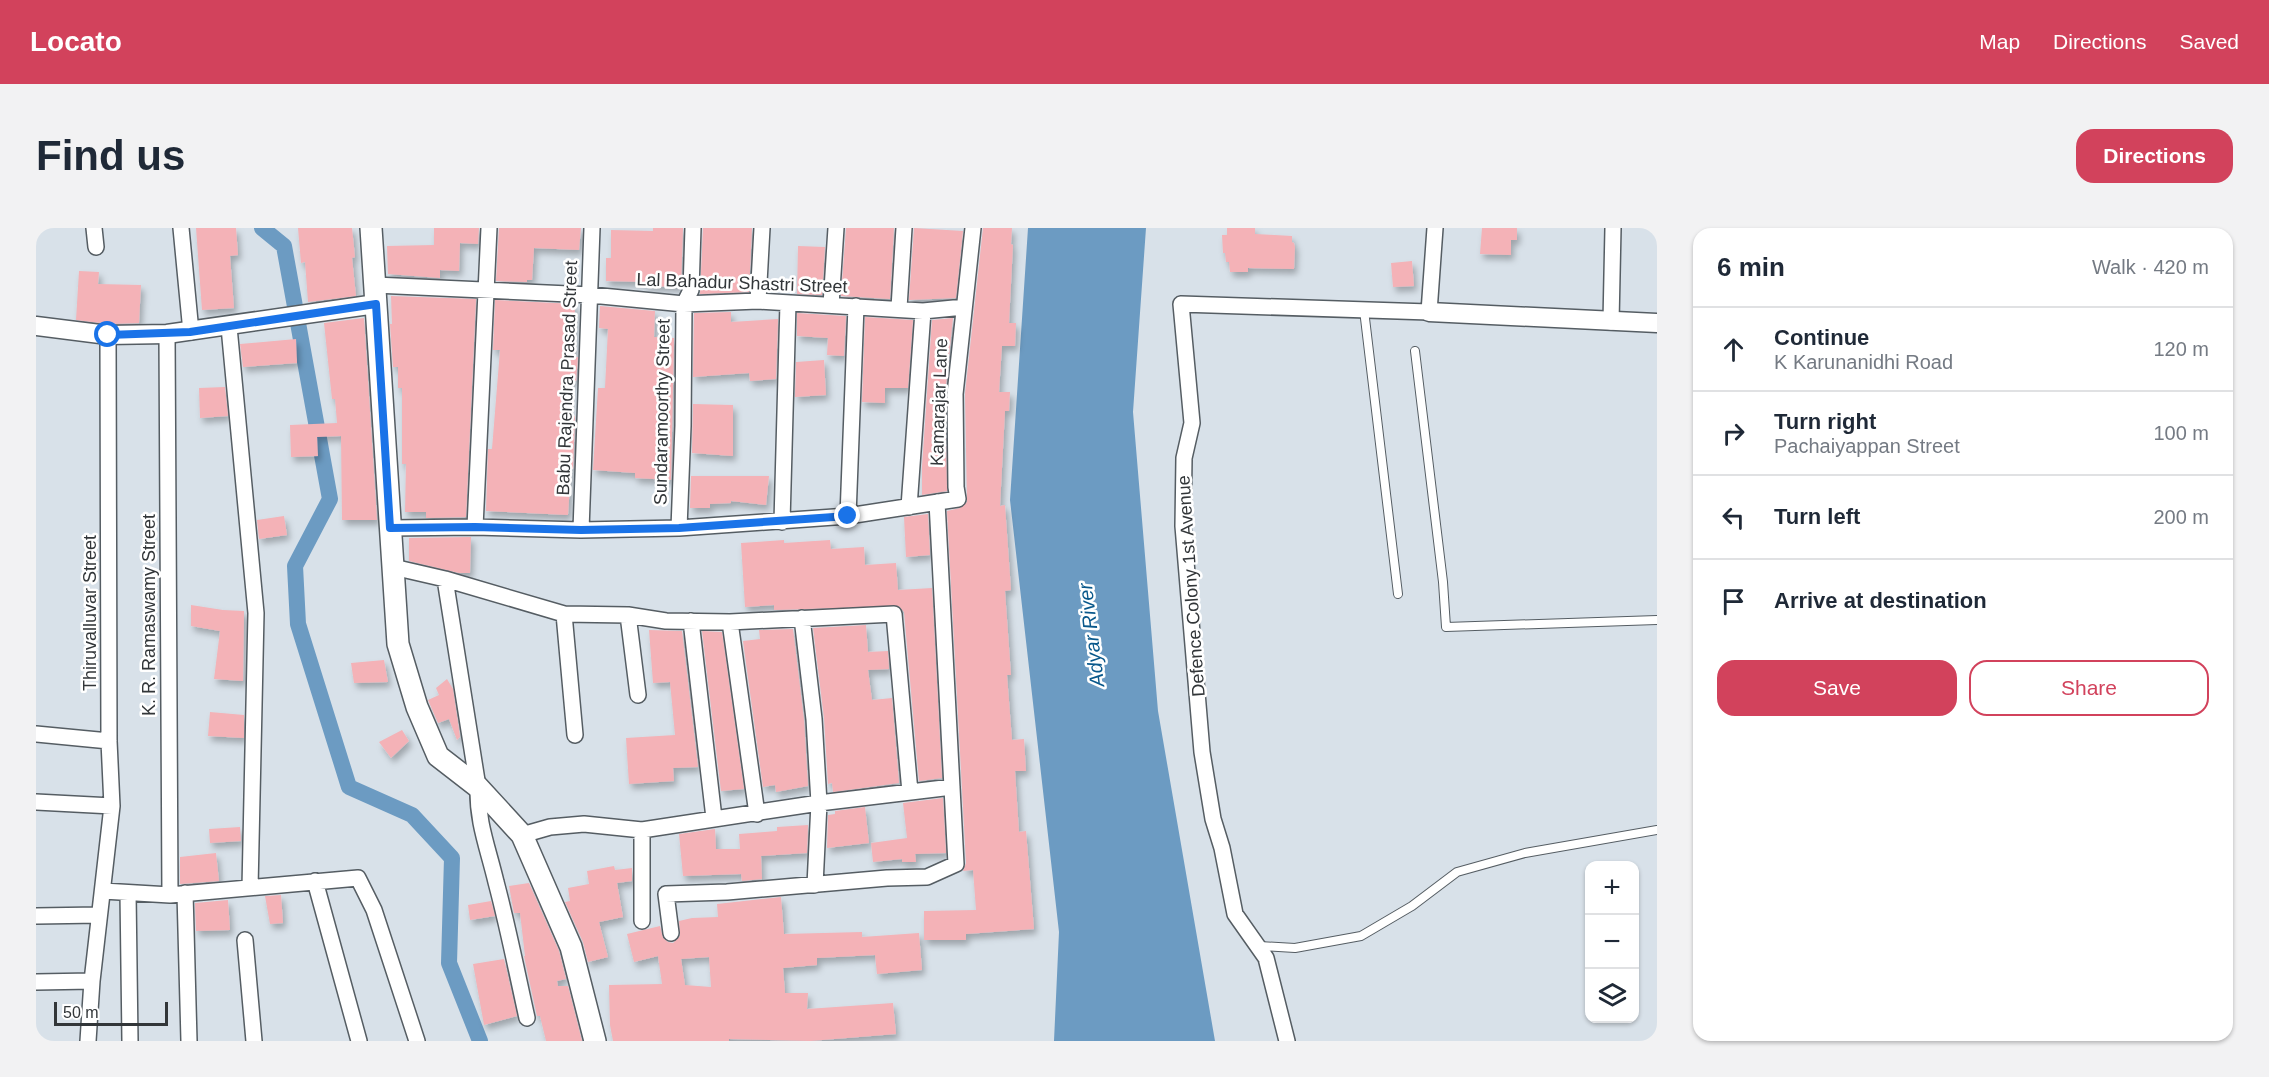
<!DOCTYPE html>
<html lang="en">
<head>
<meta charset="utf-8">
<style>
  :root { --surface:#fff; --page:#f2f2f3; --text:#1f2937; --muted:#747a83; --line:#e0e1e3; --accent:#d2425c }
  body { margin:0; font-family:Helvetica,sans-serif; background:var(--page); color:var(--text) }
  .controls { position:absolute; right:18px; bottom:18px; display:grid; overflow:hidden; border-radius:12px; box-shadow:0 2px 4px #0004 }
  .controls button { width:54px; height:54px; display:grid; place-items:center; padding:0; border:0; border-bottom:2px solid var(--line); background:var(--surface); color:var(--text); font:30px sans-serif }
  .scale { position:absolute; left:18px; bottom:15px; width:114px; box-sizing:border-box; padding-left:6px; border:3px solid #323639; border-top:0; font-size:16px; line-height:21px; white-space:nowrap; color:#323639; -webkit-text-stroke:4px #fff; paint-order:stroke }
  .stop { position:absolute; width:18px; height:18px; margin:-14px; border:4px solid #1a73e8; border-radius:50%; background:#fff }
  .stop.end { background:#1a73e8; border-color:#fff; box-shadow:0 2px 6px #0008 }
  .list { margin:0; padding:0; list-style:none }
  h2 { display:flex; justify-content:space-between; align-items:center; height:78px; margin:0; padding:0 24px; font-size:26px }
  h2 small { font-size:20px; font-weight:400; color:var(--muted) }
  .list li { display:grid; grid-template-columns:39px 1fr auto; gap:18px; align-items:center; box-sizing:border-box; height:84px; padding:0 24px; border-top:2px solid var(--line) }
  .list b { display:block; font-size:22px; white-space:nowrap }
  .list p { margin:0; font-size:20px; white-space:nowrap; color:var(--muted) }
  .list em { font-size:20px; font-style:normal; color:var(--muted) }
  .actions { display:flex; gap:12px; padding:18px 24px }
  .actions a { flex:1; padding:14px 0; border:2px solid var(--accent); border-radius:18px; text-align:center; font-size:21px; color:var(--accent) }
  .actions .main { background:var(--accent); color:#fff }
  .icon { flex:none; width:33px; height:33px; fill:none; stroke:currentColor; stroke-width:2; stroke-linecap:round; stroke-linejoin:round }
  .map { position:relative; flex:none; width:1621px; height:813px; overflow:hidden; border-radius:18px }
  header { display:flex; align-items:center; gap:36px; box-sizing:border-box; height:84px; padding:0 30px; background:var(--accent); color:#fff }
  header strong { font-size:28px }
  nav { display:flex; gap:33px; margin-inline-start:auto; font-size:21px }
  .intro { display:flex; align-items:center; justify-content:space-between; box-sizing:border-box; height:144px; padding:0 36px }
  h1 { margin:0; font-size:42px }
  .button { padding:15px 27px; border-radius:18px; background:var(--accent); color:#fff; font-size:21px; font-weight:700 }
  main { display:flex; gap:36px; padding:0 36px }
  aside { flex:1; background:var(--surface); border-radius:18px; box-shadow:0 2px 4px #0004 }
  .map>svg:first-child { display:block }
</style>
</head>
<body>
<header>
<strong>Locato</strong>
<nav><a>Map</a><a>Directions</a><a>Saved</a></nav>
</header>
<div class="intro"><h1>Find us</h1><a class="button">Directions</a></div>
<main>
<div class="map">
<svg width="1621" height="813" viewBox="0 0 1621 813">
  <defs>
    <filter id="shadow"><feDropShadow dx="3" dy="5" stdDeviation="3" flood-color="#0004"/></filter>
  </defs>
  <rect width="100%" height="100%" fill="#d8e1e9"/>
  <path fill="#6c9bc2" d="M 992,0 L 1110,0 L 1097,184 L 1122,483 L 1179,813 L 1018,813 L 1023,704 L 974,272 Z"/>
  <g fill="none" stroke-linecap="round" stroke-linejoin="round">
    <path stroke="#6c9bc2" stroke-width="16" d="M 226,0 L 248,18 L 294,271 L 259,338 L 262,396 L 313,559 L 376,587 L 416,630 L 413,735 L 444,813"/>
  </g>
  <path fill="#f4b2b7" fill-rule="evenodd" filter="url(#shadow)" d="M 160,0 L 200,0 L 202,27 L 194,28 L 198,80 L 166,82 Z
    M 262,0 L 316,0 L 319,29 L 316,30 L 320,68 L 272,74 L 269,34 L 265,35 Z
    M 398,0 L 443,0 L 442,16 L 424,15 L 423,43 L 404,42 L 404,50 L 352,46 L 351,18 L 398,17 Z
    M 463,0 L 545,0 L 543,22 L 498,20 L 496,52 L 491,52 L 491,54 L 460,53 Z
    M 617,0 L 647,0 L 645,59 L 609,58 L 609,54 L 570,53 L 570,30 L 575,30 L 575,2 L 617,3 Z
    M 667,0 L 716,0 L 713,64 L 664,66 Z
    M 810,0 L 858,0 L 854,71 L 805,68 Z
    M 878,0 L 927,3 L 920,70 L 873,72 Z
    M 947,0 L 976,0 L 975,16 L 977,17 L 973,95 L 980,95 L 979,118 L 966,118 L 963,164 L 974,164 L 973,183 L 969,183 L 964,278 L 969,277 L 975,362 L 969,363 L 975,447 L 971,447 L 976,512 L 988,511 L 990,543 L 979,543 L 983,604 L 990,603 L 998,701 L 930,706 L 930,712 L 888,712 L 888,683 L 940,682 L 937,642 L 927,643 L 930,635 L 911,283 L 924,280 L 931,274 L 929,166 Z
    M 1191,0 L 1219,0 L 1219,6 L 1256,8 L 1256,14 L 1258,15 L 1259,19 L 1258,41 L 1212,40 L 1212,44 L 1194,44 L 1193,34 L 1190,34 L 1189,25 L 1187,25 L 1186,7 L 1191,7 Z
    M 1446,0 L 1481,0 L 1481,12 L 1475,12 L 1475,27 L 1444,26 Z
    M 762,18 L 789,19 L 786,67 L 761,66 Z
    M 1376,33 L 1378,58 L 1357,59 L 1355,35 Z
    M 43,43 L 63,44 L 62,56 L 105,57 L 103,95 L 73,96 L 40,92 Z
    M 355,68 L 440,71 L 430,289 L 390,290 L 390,284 L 369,284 L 370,236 L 366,236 L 366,160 L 362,160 L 362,139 L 357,139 L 354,96 L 356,96 Z
    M 459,72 L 539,76 L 538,129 L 542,129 L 540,153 L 535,153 L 533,187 L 539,188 L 537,241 L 535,241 L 532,287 L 450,283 L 452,221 L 456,221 L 464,122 L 457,122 Z
    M 564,78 L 619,83 L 618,109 L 638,110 L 635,252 L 599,250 L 599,245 L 557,242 L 562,160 L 569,160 L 572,101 L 563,100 Z
    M 695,84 L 695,94 L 742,91 L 740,151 L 714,153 L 713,145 L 657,149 L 658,85 Z
    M 761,85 L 810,88 L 808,128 L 791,127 L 792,110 L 761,108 Z
    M 829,89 L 877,92 L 872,160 L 849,160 L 849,175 L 826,174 Z
    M 328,90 L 341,292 L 306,292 L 305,208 L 281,209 L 282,228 L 255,229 L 254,197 L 301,195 L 299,171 L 296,171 L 288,95 Z
    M 917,90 L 909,166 L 911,263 L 886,267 L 886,239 L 896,92 Z
    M 260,111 L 261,135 L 207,139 L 204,116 Z
    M 788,132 L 790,167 L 759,169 L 760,134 Z
    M 189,159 L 192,188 L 164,190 L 163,160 Z
    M 657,176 L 697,177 L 697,228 L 656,225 Z
    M 655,248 L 733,248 L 730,277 L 695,273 L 695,275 L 674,276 L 674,280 L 654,280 Z
    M 892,286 L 894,327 L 870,329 L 868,289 Z
    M 248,288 L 251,307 L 223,311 L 221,292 Z
    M 435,309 L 434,345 L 423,345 L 373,333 L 373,310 Z
    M 748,312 L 748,315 L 794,312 L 795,321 L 828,319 L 829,337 L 860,335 L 862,362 L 896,360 L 906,550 L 883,553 L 868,384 L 863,378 L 738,382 L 738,377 L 709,379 L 705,315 Z
    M 155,377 L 187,382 L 208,383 L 207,453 L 178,451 L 184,403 L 155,398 Z
    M 830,397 L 832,424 L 852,423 L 853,441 L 832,442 L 836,472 L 856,470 L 863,555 L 797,564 L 796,555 L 792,556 L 788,490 L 777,400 Z
    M 757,401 L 768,492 L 772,558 L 740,564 L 739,557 L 727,559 L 707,413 L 724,411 L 723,402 Z
    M 613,402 L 646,403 L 662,539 L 637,540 L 638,553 L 593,556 L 590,510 L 639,507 L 634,454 L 617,455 Z
    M 666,403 L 686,404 L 708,561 L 685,563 Z
    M 348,432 L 352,454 L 318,455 L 315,435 Z
    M 411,451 L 417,461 L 424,509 L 421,512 L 413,491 L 402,495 L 392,472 L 403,467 L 400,460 Z
    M 174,484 L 208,487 L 208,510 L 172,508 Z
    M 366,502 L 373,513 L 355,530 L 343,514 Z
    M 907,570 L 910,625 L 879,626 L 880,634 L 866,634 L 866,631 L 837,634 L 835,615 L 871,610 L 867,575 Z
    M 829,579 L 833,615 L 791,620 L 792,587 L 799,586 L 799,583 Z
    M 772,597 L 771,625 L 725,628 L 726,651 L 706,653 L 705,646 L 647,648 L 643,606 L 679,601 L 680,621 L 704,621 L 703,606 L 741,603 L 741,599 Z
    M 204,599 L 205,613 L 174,615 L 173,601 Z
    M 180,625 L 183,653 L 144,656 L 144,629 Z
    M 578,638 L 579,642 L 596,640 L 596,653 L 581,655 L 587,689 L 563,694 L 572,729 L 552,734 L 547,714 L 529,674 L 534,673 L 532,660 L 553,656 L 551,643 Z
    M 493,655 L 523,723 L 530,751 L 521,753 L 522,758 L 532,758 L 546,813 L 510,813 L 504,788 L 501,788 L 488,728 L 489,728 L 484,685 L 478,685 L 473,658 Z
    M 245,667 L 247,695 L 234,696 L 229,668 Z
    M 745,669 L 748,706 L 826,704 L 826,709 L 883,705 L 886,742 L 841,746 L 839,727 L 781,730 L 781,737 L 747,740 L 749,765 L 772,765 L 771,781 L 857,775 L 860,806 L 774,813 L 693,811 L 693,813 L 577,813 L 574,797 L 573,757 L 626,756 L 622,728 L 598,734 L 591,706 L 624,698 L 627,710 L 632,714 L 637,715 L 644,708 L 643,693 L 656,690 L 682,689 L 681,676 ZM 673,729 L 675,759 L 649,757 L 645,731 Z
    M 192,672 L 194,702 L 160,703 L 159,675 Z
    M 455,673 L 459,688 L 434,692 L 432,677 Z
    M 468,731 L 481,788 L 448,797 L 437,736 Z"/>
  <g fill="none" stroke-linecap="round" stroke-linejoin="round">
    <g stroke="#555d63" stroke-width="10">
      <path id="service" d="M 1328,82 L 1362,366
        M 1379,123 L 1407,354 L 1410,399 L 1621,392
        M 1223,718 L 1259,720 L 1325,708 L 1376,678 L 1421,644 L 1489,625 L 1621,602"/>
    </g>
    <g stroke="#555d63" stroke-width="18">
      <path id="minor" d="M 58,0 L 60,19
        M 145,0 L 155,104
        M 339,57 L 555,67 L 648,76 L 722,73 L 887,83 L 928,79
        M 722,73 L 726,0
        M 795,77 L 800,0
        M 863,80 L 868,0
        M 1575,94 L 1577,0
        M 193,99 L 220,385 L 214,660
        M 131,106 L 134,667
        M 873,279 L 887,83
        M 812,288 L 820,78
        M 746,294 L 752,75
        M 439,299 L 453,0
        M 354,300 L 439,299 L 545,302 L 643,300 L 812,288 L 922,271 L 920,259 L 919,166 L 937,0
        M 643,300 L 647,198 L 648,76 L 655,62 L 657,0
        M 545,302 L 556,0
        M 357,339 L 409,351 L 528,386 L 592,387 L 630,393 L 694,394 L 858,386 L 874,564
        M 409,351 L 442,559 C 441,594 452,620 460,654 C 472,699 481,745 491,790
        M 528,386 L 539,507
        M 592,387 L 602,467
        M 766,390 L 778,491 L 783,575 L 779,657
        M 655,393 L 678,590
        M 694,394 L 721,586
        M 0,506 L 73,513
        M 0,574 L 76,578
        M 606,602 L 606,693
        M 486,607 L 514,599 L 548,596 L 606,602 L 783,575 L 916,559
        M 279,653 L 323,813
        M 67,663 L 134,667 L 322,650 L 338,682 L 381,813
        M 92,665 L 94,813
        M 149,665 L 153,813
        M 0,688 L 63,687
        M 635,705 L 630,666 L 691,664 L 851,650 L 891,649 L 920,636 L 901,274
        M 209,712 L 218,813
        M 0,754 L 56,753
        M 52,813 L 56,753 L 76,578 L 73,513 L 72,107
        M 1251,813 L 1230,730 L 1199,686 L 1186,620 L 1177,591 L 1166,524 L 1147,298 L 1148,230 L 1156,195 L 1145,76 L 1393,84 L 1399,0"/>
    </g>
    <g stroke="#555d63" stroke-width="21">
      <path id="tertiary" d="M 1393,84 L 1621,95
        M 0,98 L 72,107 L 131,106 L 340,76"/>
    </g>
    <g stroke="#555d63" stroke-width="24">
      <path id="secondary" d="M 335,0 L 362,416 L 381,479 L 402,528 L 442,559 L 486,607 L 535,719 L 559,813"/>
    </g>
    <use href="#service" stroke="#fff" stroke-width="8"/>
    <use href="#minor" stroke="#fff" stroke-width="15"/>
    <use href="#tertiary" stroke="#fff" stroke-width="18"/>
    <use href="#secondary" stroke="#fff" stroke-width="21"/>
  </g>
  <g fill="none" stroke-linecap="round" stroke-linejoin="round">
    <path stroke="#1a73e8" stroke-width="8" d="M 72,107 L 154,104 L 340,76 L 354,300 L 439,299 L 545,302 L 643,300 L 812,288"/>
  </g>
  <g text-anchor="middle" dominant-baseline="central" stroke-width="5" stroke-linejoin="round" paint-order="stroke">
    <g font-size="18" fill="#323639" stroke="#fff">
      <text transform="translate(706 55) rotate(2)">Lal Bahadur Shastri Street</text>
      <text transform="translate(531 150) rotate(-88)">Babu Rajendra Prasad Street</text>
      <text transform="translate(903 174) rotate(-88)">Kamarajar Lane</text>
      <text transform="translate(626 184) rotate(-89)">Sundaramoorthy Street</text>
      <text transform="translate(1155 358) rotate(-94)">Defence Colony 1st Avenue</text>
      <text transform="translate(54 385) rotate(-90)">Thiruvalluvar Street</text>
      <text transform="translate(113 387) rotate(-90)">K. R. Ramaswamy Street</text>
    </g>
    <g font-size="20" font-style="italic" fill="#09588b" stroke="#fff">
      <text transform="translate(1055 407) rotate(-97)">Adyar River</text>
    </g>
  </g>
</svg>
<div class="controls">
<button>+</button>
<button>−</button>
<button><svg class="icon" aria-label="layers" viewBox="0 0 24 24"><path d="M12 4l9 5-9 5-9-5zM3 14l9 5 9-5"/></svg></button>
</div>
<div class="scale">50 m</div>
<div class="stop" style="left:72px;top:107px"></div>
<div class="stop end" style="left:812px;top:288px"></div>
</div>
<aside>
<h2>6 min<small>Walk · 420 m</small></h2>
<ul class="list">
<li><svg class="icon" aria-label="ahead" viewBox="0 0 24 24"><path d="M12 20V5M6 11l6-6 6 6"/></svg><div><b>Continue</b><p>K Karunanidhi Road</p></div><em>120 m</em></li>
<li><svg class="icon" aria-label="right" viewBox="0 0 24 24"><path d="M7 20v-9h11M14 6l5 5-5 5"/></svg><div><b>Turn right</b><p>Pachaiyappan Street</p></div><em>100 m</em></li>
<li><svg class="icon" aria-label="left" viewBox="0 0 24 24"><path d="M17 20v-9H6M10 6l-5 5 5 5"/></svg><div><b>Turn left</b></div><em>200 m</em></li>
<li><svg class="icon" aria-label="arrive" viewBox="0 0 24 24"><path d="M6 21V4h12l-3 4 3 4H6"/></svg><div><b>Arrive at destination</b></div></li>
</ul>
<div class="actions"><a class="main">Save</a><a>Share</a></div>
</aside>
</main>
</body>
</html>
